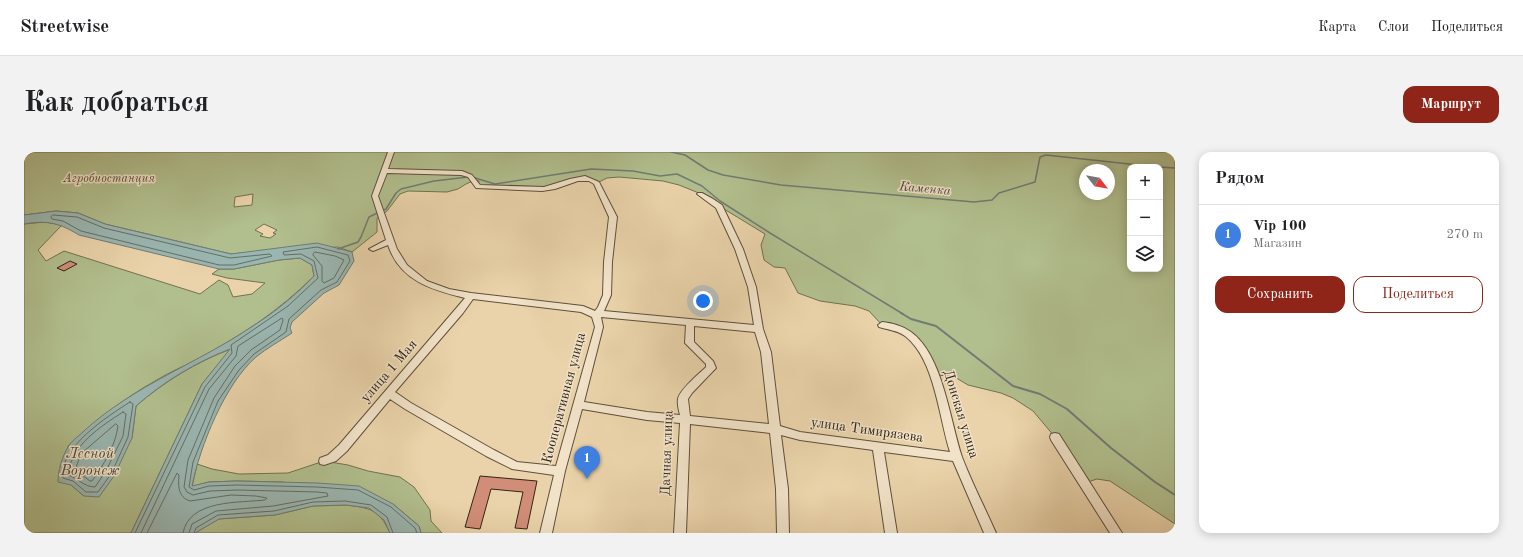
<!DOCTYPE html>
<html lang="ru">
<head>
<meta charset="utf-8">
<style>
  :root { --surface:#fff; --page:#f2f2f2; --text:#202124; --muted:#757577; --line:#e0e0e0; --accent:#8f2418 }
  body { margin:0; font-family:"Old Standard TT",serif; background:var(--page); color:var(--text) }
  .controls { position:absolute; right:12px; top:12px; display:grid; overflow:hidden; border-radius:8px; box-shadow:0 2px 10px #0003 }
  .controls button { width:36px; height:36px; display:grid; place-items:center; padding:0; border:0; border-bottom:1px solid var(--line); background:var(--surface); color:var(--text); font:20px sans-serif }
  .compass { position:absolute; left:1055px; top:12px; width:36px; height:36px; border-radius:50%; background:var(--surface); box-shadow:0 2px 10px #0003; rotate:121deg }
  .you { position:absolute; left:679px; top:149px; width:14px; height:14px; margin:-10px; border:3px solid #fff; border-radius:50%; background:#1a73e8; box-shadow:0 0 0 6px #1a73e833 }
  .badge { display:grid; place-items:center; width:26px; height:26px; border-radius:50%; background:var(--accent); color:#fff; font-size:13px; font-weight:700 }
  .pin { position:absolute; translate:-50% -33px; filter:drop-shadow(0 1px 2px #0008) }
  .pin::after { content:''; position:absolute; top:21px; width:14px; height:12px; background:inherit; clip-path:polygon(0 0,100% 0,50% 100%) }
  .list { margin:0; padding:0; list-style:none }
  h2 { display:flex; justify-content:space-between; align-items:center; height:52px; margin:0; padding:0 16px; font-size:17px }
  h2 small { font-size:13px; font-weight:400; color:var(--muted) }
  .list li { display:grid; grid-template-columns:26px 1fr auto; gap:12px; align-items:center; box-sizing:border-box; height:60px; padding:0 16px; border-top:1px solid var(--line) }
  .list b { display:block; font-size:15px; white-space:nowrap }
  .list p { margin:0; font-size:13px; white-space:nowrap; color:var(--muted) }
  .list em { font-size:13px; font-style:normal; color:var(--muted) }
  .actions { display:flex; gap:8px; padding:12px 16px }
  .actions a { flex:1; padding:9px 0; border:1px solid var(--accent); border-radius:12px; text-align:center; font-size:14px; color:var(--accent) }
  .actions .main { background:var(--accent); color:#fff }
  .icon { flex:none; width:22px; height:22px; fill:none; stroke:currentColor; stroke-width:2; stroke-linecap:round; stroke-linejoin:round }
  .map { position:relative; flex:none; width:1151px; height:381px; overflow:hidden; border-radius:12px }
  header { display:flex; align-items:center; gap:24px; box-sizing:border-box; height:56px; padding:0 20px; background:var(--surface); border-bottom:1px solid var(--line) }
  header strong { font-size:19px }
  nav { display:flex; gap:22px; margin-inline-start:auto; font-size:14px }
  .intro { display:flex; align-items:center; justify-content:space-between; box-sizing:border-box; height:96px; padding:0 24px }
  h1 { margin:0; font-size:28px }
  .button { padding:10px 18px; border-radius:12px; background:var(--accent); color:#fff; font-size:14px; font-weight:700 }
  main { display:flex; gap:24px; padding:0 24px }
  aside { flex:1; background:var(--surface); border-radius:12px; box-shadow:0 2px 10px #0003 }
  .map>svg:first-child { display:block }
</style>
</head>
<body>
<header>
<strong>Streetwise</strong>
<nav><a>Карта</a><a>Слои</a><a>Поделиться</a></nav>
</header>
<div class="intro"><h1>Как добраться</h1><a class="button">Маршрут</a></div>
<main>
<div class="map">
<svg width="1151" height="381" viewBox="0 0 1151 381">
  <rect width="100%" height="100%" fill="#ead3aa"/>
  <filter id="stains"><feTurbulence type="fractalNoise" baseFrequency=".005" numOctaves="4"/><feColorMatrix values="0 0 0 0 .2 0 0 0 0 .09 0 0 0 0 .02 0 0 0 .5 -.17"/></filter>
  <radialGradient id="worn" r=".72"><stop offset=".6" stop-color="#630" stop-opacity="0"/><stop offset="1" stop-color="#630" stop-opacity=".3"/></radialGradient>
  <path fill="#b1be8d" stroke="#707252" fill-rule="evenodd" d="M 9,0 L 1151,0 L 1151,372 L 1086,329 L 1073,327 L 1061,331 L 1031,285 L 1009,259 L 989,246 L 977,241 L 944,233 L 929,224 L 910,223 L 885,182 L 858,173 L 845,159 L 831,154 L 796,149 L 774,141 L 761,116 L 750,115 L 740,108 L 737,93 L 741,82 L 700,57 L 692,48 L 655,33 L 639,29 L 595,25 L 583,26 L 573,31 L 561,26 L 522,37 L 454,35 L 455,29 L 451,28 L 442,32 L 434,37 L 423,40 L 384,39 L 376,42 L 363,59 L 353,66 L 353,80 L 328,100 L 314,95 L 240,99 L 207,102 L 81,72 L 54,61 L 32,59 L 0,63 L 0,5 ZM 1106,15 L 1136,15 L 1136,117 L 1106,117 ZM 1061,18 L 1085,18 L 1085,42 L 1061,42 ZM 229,42 L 228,53 L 210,55 L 211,45 ZM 240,72 L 253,78 L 249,81 L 252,82 L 246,86 L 236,84 L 239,82 L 231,78 Z
    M 21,70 L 38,73 L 14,98 L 22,109 L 40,99 L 176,142 L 195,128 L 204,133 L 209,145 L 228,142 L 241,131 L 203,126 L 188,122 L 195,117 L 210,117 L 255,108 L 276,106 L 288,113 L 290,124 C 254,160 216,184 172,208 C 158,215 144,221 131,229 C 99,247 71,269 44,294 L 47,333 L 60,344 L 108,286 L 112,254 C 140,230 172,210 207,197 L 178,232 L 107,381 L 0,381 L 0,72 Z
    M 300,309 L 324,313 L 344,319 L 376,325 L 390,335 L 406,358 L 407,369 L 418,381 L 397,381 L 395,374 L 369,352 L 258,330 L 213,329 L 185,330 L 168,335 L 173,312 L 188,317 L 215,322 L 264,321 Z
    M 322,353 C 346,356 355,357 366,381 L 171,381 L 194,367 L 251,363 L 289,354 Z"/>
  <path fill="#9ab6b1" stroke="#707c74" d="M 32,59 L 54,61 L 81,72 L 207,102 L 293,91 L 328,100 L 330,109 L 315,133 L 300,141 L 268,170 L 266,176 L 268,181 C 256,189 243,196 232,205 C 201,232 176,294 168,334 L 185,330 L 213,329 L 293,331 L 335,334 L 369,352 L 395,374 L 397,381 L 366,381 L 360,368 L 345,356 L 322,353 L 289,354 L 251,363 L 195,367 L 171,381 L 107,381 L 178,232 L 206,197 C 172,210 139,230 112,254 L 108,286 L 90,324 L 75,345 L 60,344 L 47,333 L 34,330 C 34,318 38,305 44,295 C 47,289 56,283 61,278 C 111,233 174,211 229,174 C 251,160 272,143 290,124 L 288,113 L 276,106 L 255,108 L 210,117 L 195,117 L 55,83 C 35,71 24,68 0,72 L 0,63 Z"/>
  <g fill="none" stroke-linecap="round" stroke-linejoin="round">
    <path stroke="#656e64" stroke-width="1" d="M 29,63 L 53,65 L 80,76 L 206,106 L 246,102 L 248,104 L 210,113 L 195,113 L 57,79 L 39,69 L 28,67 L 27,65 Z
      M 291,100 L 311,104 L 320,108 L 310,126 L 300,131 L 298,129 L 298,114 L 289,103 Z
      M 106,250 L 109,252 L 104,285 L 87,322 L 74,340 L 62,340 L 49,329 L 39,326 C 34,296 84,264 106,250 Z
      M 99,260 L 102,262 L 99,284 L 82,319 L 71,335 C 60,335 54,326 44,323 C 47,293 76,275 99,260 Z
      M 92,272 L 94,274 C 91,295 80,312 68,329 L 66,329 L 51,318 L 57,302 Z
      M 111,381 L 181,235 L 208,201 L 207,193 L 264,154 L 294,126 L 290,109 L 277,102 L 260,103 L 259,100 L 293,95 L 324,103 L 326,109 L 313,130 L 297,138 L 265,167 L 262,180 L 230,202 L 215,218 L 194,249 L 169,310 L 165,335 L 170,338 L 185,334 L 213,333 L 293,335 L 334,338 L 367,355 L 391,376 L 393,381
      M 117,381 L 185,237 L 212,204 L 214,194 L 258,166 L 259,168 L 256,178 L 227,198 L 211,214 L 190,246 L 164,308 L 160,335 L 163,340 L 169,343 L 186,339 L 213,338 L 293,340 L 303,341 L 304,344 L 249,354 L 192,359 L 168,372 L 165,381
      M 123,381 L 153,321 L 155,323 C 154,334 154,345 166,349 L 207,343 L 232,344 L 243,346 L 241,348 C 216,351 165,347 159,381
      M 170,381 L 172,376 L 194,363 L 250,359 L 289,350 L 321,349 L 347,353 L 363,365 L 369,381"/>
    <path stroke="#707c74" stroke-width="1.5" d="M 647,0 L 661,3 L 684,18 L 699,23 L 757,33 L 950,50 L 968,48 L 975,41 L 1011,30 L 1016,5 L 1022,3 L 1133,15
      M 1136,15 L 1151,16
      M 448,25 L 471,32 L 567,17 L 609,19 L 636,24 L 653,22 L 678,34 L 696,49 L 746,81 L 879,162
      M 314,97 L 334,90 L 337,85 L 345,65 L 362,57 L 372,41 L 377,37 L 410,29 L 444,25"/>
    <path stroke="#707c74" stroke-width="2" d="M 877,161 L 887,167 L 912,174 L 989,234 L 1016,242 L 1043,257 L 1087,296 L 1131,330 L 1151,343"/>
  </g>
  <path fill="#d18d78" stroke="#302518" d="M 46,109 L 53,112 L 40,119 L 33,116 Z
    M 456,324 L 513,329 L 503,377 L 491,376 L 499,340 L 467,337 L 456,377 L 441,375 Z"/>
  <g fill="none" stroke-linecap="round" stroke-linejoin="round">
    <g stroke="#5e503c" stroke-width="2">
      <path id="minor" d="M 364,0 L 370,0 L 364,17 L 438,19 L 448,23 L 456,33 L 520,35 L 546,27 L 561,24 L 575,30 L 593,65 L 588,110 L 587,143 L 580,159 L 730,173 L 724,135 L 711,97 L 692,56 L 673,42 L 674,41 L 678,41 L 689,47 L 698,53 L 719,97 L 732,135 L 739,177 L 747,200 L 756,274 L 776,280 L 926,300 C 915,266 911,207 881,184 C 873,178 864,178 855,175 L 854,173 L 858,170 C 868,171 879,174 887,180 C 919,203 926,269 938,305 C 948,331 961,356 972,381 L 960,381 L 929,309 L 860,300 L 873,381 L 861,381 L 849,298 L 776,288 L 757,283 L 764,337 L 765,381 L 753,381 L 752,337 L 746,281 L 666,272 L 662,381 L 650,381 L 656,271 L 623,268 L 558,257 L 541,319 L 528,381 L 516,381 L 530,323 L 488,317 L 462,304 L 381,257 L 366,247 L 323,299 L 312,309 L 300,313 L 296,312 L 295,309 L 296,306 L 304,303 L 315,293 L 441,146 C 408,138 376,129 364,93 L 349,99 L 345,97 L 362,88 L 348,44 ZM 363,21 L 437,23 L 444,25 L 452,36 L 518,39 L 531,37 L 554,29 L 565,29 L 570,32 L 585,65 L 580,110 L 579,143 L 574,155 L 571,159 L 559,154 L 447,141 L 425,137 L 403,129 L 383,113 L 373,97 L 354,44 ZM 449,147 L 557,160 L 568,165 L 571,175 L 532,314 L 493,310 L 470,298 L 387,251 L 371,240 L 439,161 ZM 577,165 L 662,173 L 661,191 L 682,212 L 682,215 C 675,222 656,237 654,247 C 653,252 655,259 656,263 L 623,260 L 560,250 L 579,175 ZM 670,174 L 731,180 L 737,200 L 745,272 L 666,264 L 664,247 L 668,241 L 692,216 L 689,209 L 670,190 Z
        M 1031,281 L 1035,282 L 1098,381 L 1086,381 L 1027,288 L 1026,285 L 1027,282 Z"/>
    </g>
    <use href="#minor" fill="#f1e2c8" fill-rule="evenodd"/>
  </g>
  <g text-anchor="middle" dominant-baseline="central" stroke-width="3" stroke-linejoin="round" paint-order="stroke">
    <g font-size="12" font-style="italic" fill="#504b35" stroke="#f1e2c8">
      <text x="85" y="27">Агробиостанция</text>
    </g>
    <g font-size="13" font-style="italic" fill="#4a493e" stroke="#f1e2c8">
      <text transform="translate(901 37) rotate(5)">Каменка</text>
    </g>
    <g font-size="14" fill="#302518" stroke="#f1e2c8">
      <text transform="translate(365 219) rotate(-49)">улица 1 Мая</text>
      <text transform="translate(540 246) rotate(-75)">Кооперативная улица</text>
      <text transform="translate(937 262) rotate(73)">Донская улица</text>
      <text transform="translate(843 278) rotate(8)">улица Тимирязева</text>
      <text transform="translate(643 301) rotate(-88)">Дачная улица</text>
    </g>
    <g font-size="15" font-style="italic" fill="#4a493e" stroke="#f1e2c8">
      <text x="66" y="302">Лесной<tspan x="66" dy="17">Воронеж</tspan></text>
    </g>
  </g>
  <rect width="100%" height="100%" filter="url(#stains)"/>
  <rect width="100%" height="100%" fill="url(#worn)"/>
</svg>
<div class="controls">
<button>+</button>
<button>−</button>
<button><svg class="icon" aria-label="layers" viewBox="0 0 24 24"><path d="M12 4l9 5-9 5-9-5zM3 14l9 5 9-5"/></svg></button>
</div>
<svg class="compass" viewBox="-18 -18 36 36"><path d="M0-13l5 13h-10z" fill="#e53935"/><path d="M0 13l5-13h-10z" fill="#757577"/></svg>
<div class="you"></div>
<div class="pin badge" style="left:563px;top:327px;background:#3f7fe0">1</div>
</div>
<aside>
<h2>Рядом<small></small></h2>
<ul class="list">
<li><span class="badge" style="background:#3f7fe0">1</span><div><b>Vip 100</b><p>Магазин</p></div><em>270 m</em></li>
</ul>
<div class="actions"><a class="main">Сохранить</a><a>Поделиться</a></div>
</aside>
</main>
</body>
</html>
